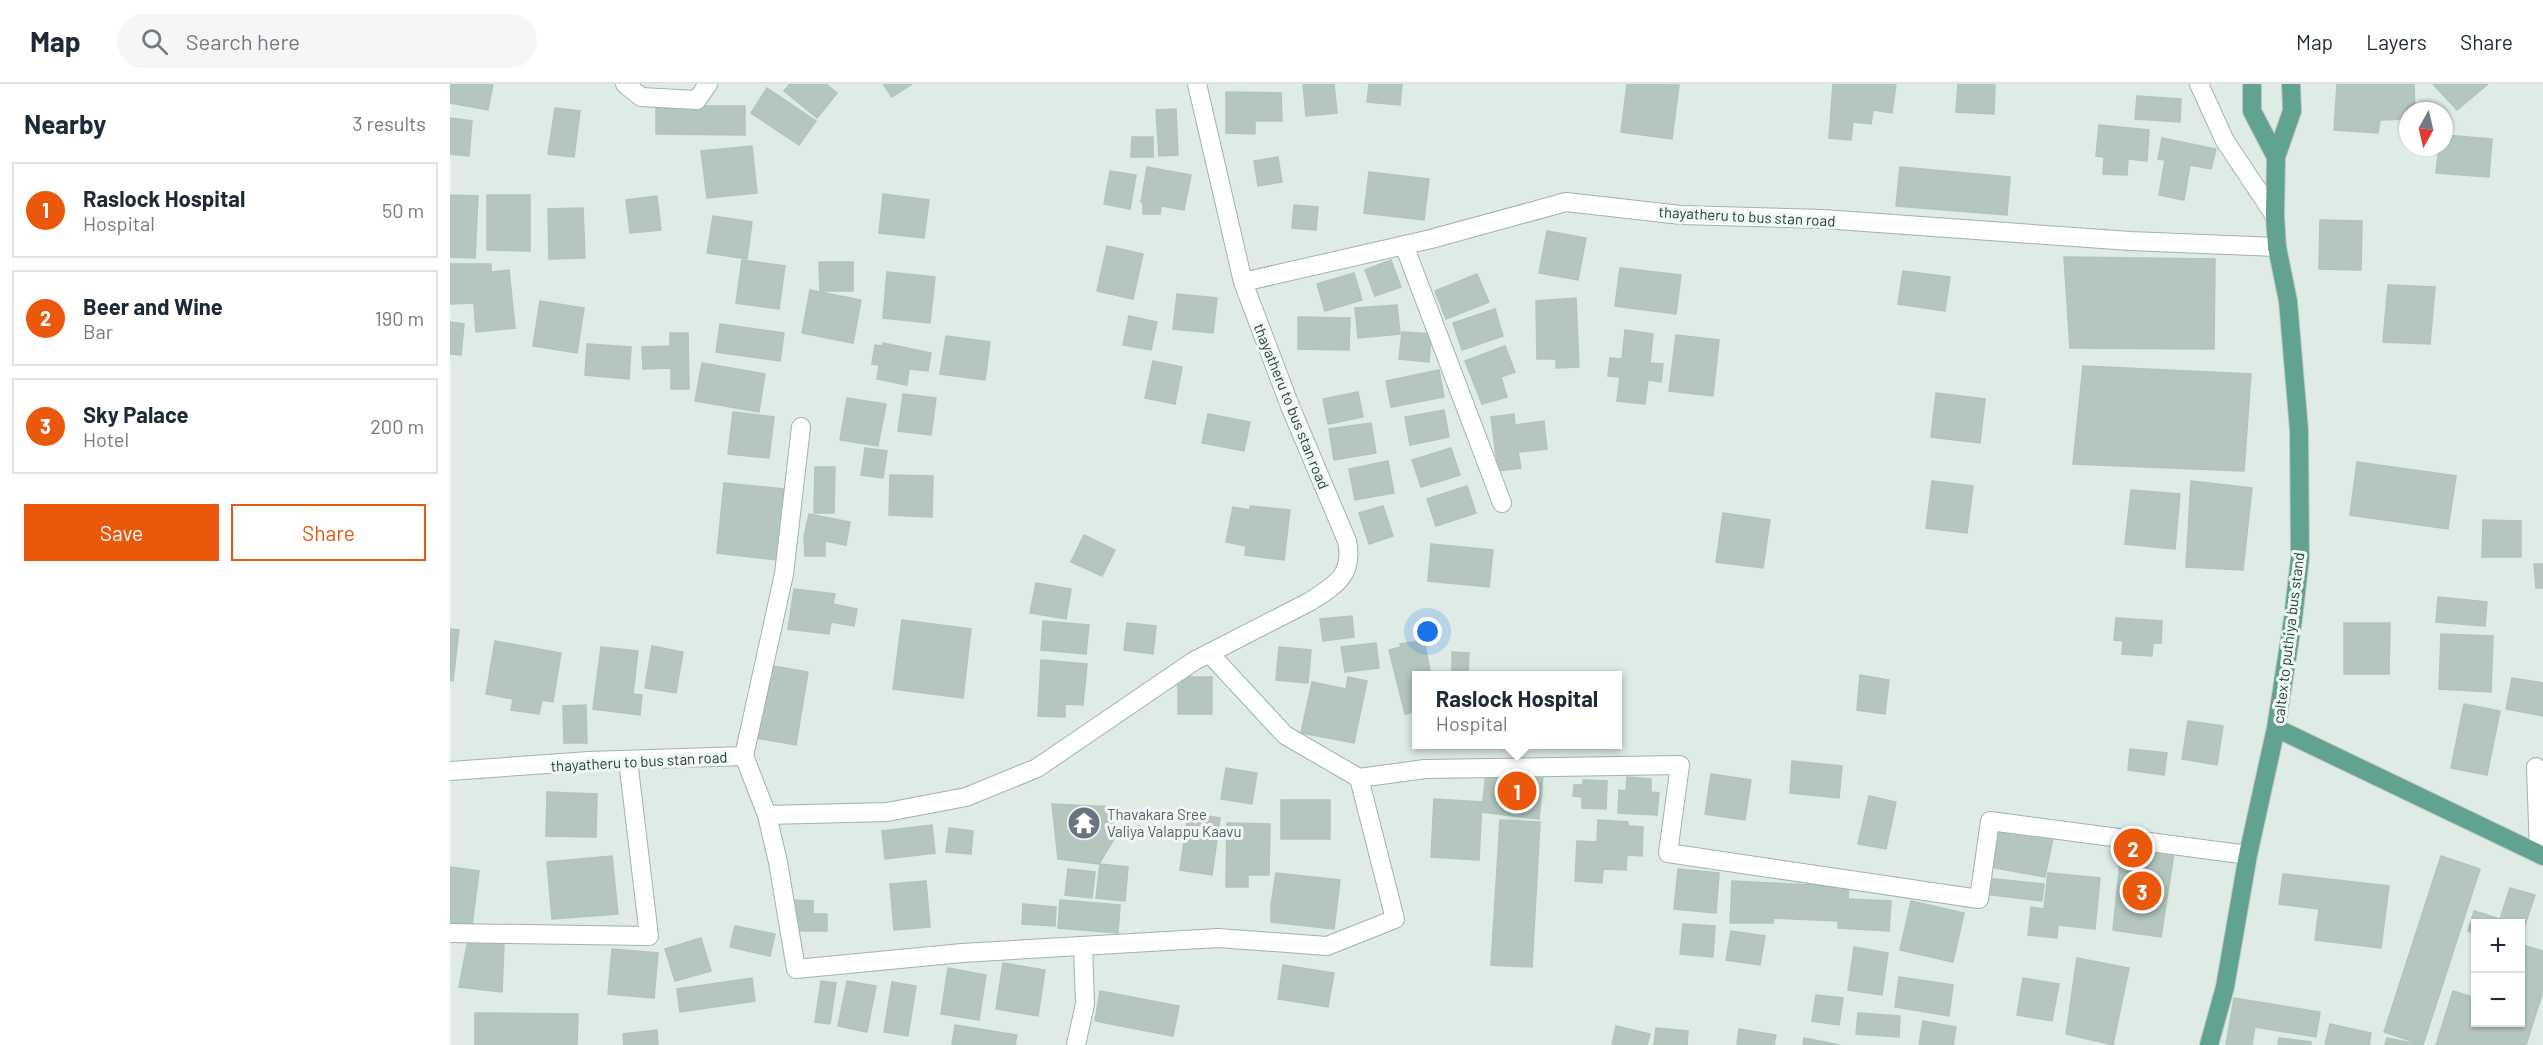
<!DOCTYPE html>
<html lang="en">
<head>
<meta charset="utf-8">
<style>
  :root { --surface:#fff; --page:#f6f6f7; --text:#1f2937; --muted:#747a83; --line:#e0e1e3; --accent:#ea580c }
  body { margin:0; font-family:Barlow,sans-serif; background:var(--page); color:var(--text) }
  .controls { position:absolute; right:18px; bottom:18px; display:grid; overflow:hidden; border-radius:0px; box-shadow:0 2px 4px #0004 }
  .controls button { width:54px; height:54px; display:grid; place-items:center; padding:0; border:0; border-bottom:2px solid var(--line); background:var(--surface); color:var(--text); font:30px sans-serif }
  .compass { position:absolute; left:1949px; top:18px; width:54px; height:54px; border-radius:50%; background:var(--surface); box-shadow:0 2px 4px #0004; rotate:188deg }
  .you { position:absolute; left:978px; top:548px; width:21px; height:21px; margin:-15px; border:4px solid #fff; border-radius:50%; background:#1a73e8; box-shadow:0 0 0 9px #1a73e833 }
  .badge { display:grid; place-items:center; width:39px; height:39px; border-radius:50%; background:var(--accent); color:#fff; font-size:20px; font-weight:700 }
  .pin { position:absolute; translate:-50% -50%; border:3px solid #fff; box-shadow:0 2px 6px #0006 }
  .popup { position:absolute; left:962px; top:587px; width:210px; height:78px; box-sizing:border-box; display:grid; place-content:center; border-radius:0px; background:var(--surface); filter:drop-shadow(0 2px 4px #0005); font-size:20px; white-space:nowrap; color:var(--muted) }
  .popup b { font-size:22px; color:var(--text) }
  .popup::after { content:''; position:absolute; left:50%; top:100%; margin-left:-12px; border:12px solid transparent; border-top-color:var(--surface) }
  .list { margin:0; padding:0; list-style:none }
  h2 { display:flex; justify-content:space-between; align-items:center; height:78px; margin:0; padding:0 24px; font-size:26px }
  h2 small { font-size:20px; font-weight:400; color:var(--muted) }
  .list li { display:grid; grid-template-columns:39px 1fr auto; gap:18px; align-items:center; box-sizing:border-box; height:96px; margin:0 12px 12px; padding:0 12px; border:2px solid var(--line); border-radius:0px }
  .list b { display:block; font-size:22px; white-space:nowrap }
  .list p { margin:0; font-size:20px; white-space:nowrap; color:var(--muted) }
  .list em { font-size:20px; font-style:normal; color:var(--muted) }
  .actions { display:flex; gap:12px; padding:18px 24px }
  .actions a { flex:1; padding:14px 0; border:2px solid var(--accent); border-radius:0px; text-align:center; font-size:21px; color:var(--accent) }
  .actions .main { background:var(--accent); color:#fff }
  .icon { flex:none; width:33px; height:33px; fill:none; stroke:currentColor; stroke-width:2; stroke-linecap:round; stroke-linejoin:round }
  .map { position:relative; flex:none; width:2093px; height:961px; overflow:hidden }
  header { display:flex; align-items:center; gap:36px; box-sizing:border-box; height:84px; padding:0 30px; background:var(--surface); border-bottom:2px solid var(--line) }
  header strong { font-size:28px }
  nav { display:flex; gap:33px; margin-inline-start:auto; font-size:21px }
  .search { width:420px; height:54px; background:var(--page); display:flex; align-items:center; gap:15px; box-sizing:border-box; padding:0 21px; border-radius:33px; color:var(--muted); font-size:22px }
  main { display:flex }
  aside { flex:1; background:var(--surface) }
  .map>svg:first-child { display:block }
</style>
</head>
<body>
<header>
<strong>Map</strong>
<div class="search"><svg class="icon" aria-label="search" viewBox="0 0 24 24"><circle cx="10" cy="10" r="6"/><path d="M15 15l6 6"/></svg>Search here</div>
<nav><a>Map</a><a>Layers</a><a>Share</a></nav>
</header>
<main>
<aside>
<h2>Nearby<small>3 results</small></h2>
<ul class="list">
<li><span class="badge">1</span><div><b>Raslock Hospital</b><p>Hospital</p></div><em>50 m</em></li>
<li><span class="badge">2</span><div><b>Beer and Wine</b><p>Bar</p></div><em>190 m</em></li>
<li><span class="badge">3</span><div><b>Sky Palace</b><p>Hotel</p></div><em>200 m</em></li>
</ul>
<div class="actions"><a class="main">Save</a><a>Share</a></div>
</aside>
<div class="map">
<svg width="2093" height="961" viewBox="0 0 2093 961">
  <rect width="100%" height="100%" fill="#dfebe5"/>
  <path fill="#b4c6be" stroke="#b1c5bc" stroke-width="1.5" d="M 0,0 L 43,0 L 38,26 L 0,19 Z
    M 340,0 L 376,0 L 387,9 L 367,34 L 334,7 Z
    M 433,0 L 462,0 L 442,13 Z
    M 853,0 L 884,0 L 887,29 L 856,32 Z
    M 919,0 L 952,0 L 950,21 L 917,18 Z
    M 1177,0 L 1229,1 L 1222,55 L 1171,48 Z
    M 1383,0 L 1446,0 L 1442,29 L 1423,26 L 1421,40 L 1403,38 L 1401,56 L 1379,54 Z
    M 1508,0 L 1545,0 L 1544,30 L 1506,28 Z
    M 1887,0 L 1964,0 L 1965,27 L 1958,27 L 1958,35 L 1930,36 L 1928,49 L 1884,46 Z
    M 1983,0 L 2038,0 L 2007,26 Z
    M 317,4 L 366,37 L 349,61 L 301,29 Z
    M 776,8 L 831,9 L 832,37 L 805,37 L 805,50 L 776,49 Z
    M 1687,12 L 1731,15 L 1730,38 L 1685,35 Z
    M 206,22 L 295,22 L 295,51 L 206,50 Z
    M 105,24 L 130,27 L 124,73 L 98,70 Z
    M 726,25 L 728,71 L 709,72 L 706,26 Z
    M 0,34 L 22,37 L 19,72 L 0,70 Z
    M 1649,41 L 1699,46 L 1697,77 L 1678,75 L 1677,91 L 1653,90 L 1654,73 L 1646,72 Z
    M 1994,51 L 2042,55 L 2039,93 L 1986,89 L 1989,63 L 1994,63 Z
    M 682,53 L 703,53 L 703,73 L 681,73 Z
    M 1712,54 L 1766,65 L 1761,85 L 1740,81 L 1734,116 L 1709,111 L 1715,76 L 1708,75 Z
    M 302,62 L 307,109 L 257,114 L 251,67 Z
    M 828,73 L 832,98 L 808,102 L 804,77 Z
    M 697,83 L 741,91 L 734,126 L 711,122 L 710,130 L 693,130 L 693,119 L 691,118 Z
    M 1450,83 L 1560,93 L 1557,131 L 1446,122 Z
    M 660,87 L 686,91 L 680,125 L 654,120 Z
    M 919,88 L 979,95 L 974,136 L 914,129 Z
    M 433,110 L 479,116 L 474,154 L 429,149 Z
    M 0,111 L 28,112 L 25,174 L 0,173 Z
    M 37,111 L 80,111 L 80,167 L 37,166 Z
    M 207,112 L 211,146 L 180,149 L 176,116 Z
    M 844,121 L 868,123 L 866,146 L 842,144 Z
    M 133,124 L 135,174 L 99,175 L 98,125 Z
    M 263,132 L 302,138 L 297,175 L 257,169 Z
    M 1870,136 L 1912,137 L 1911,186 L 1869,185 Z
    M 1097,147 L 1136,154 L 1128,196 L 1089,189 Z
    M 657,162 L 693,170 L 683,215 L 647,207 Z
    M 1614,173 L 1765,175 L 1764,265 L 1620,264 Z
    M 292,176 L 335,182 L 329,225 L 286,219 Z
    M 941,176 L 951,203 L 925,212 L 915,186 Z
    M 369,178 L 403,178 L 403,207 L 370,207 Z
    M 0,180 L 41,180 L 41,188 L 59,186 L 65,244 L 26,248 L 24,219 L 0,220 Z
    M 1170,184 L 1231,191 L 1226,230 L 1165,222 Z
    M 1453,187 L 1500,193 L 1495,227 L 1448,220 Z
    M 437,188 L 485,193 L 480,239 L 433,234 Z
    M 904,189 L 912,216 L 875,227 L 867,200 Z
    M 1027,190 L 1039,218 L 996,235 L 985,207 Z
    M 1938,201 L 1985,203 L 1980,260 L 1933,258 Z
    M 360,206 L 411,216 L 403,259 L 352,249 Z
    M 727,210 L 767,214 L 763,249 L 723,245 Z
    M 1126,214 L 1129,283 L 1106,284 L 1106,275 L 1087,275 L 1086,217 Z
    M 90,217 L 134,224 L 127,269 L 83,262 Z
    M 947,221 L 950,250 L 908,254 L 905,224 Z
    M 1045,225 L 1053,252 L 1012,266 L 1003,239 Z
    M 679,232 L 707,238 L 701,266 L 673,261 Z
    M 848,233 L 900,234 L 899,266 L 848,265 Z
    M 0,238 L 14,240 L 11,271 L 0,270 Z
    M 270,240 L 334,249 L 330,277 L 266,268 Z
    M 1175,246 L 1203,250 L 1200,279 L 1213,280 L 1211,298 L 1198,296 L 1195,320 L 1167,317 L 1170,293 L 1158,292 L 1160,274 L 1172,275 Z
    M 952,248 L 981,250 L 979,278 L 949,275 Z
    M 220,249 L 238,249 L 239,305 L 221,305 L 221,284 L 193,285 L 192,263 L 220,262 Z
    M 1226,251 L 1269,256 L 1263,312 L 1219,307 Z
    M 496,252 L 540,258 L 535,296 L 490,290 Z
    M 433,259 L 481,269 L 478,287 L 459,285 L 457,301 L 427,295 L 429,281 L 422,280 L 425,261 L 432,262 Z
    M 137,260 L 181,263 L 179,295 L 135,291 Z
    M 1055,262 L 1065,288 L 1051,293 L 1057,313 L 1032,320 L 1015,277 Z
    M 703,277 L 732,283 L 725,320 L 695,314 Z
    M 252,279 L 315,290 L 309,328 L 245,317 Z
    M 1633,282 L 1801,290 L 1794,387 L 1623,380 Z
    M 989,286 L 994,313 L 941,323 L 936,297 Z
    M 908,308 L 913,333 L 878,340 L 873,315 Z
    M 1486,309 L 1535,315 L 1530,359 L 1481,353 Z
    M 453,310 L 486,314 L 481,351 L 448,347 Z
    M 397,314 L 436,320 L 428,362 L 390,356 Z
    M 994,326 L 999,353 L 960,361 L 955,333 Z
    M 283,328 L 324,333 L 319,374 L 278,370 Z
    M 758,330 L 800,338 L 794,367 L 752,359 Z
    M 1064,330 L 1065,341 L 1094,337 L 1097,365 L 1068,368 L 1071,384 L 1048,387 L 1041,333 Z
    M 921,339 L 926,369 L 884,376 L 879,345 Z
    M 415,364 L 437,367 L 433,394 L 411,391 Z
    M 1001,364 L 1010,391 L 971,403 L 962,376 Z
    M 938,377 L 944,409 L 905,416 L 899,385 Z
    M 1907,378 L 2006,392 L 1998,445 L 1900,431 Z
    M 365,383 L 385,383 L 384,429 L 364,429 Z
    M 440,391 L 483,392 L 482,433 L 439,431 Z
    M 1482,397 L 1523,402 L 1517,449 L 1476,444 Z
    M 1741,397 L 1802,404 L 1793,486 L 1736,483 Z
    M 274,399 L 334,405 L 327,476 L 267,469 Z
    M 1017,402 L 1026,429 L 986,442 L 977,415 Z
    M 1681,406 L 1730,410 L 1725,465 L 1675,460 Z
    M 800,422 L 840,426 L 834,476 L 795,471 L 796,462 L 776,458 L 783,423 L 800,426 Z
    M 933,422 L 943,452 L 919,460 L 909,429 Z
    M 1273,429 L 1320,436 L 1313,484 L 1266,478 Z
    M 359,430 L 400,438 L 396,461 L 375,457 L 375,472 L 355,472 L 354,453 Z
    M 2033,436 L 2071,437 L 2071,473 L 2032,473 Z
    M 634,451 L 665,466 L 652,492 L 621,478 Z
    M 981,460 L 1043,466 L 1039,503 L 978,497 Z
    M 2084,480 L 2093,480 L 2093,504 L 2086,504 Z
    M 586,499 L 621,505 L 616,535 L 580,529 Z
    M 344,505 L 385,510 L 383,520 L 407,525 L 404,542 L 381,538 L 379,550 L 338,545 Z
    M 1988,513 L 2037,518 L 2035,542 L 1986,538 Z
    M 902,532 L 904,553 L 873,557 L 870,535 Z
    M 1666,534 L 1712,537 L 1711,559 L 1703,559 L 1702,572 L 1672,570 L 1673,557 L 1664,556 Z
    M 452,536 L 521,545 L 513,614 L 443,605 Z
    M 593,537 L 639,541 L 636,570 L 591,566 Z
    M 677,539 L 706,542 L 703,570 L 674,566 Z
    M 1894,539 L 1940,539 L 1939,590 L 1894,590 Z
    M 0,545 L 9,546 L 3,597 L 0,596 Z
    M 1991,550 L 2043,552 L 2041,608 L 1989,605 Z
    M 974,556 L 981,592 L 966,592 L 965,638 L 963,628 L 955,630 L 939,566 L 951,563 L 950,560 Z
    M 45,557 L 111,569 L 103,618 L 92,616 L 89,630 L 61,626 L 63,615 L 36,610 Z
    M 926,559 L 929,584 L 895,588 L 891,563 Z
    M 202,562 L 233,568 L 226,609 L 195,604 Z
    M 151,563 L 188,567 L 183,610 L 192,611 L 190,631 L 143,625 Z
    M 829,563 L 861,566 L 858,599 L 826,596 Z
    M 1002,568 L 1019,569 L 1018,590 L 1002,590 Z
    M 591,576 L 637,580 L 633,621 L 615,620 L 615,633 L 588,632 Z
    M 318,581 L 358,588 L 346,661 L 306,654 Z
    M 1410,591 L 1439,596 L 1435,630 L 1407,626 Z
    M 728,593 L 762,593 L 762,630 L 728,630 Z
    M 898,593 L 917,597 L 904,659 L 851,649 L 862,598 L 896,605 Z
    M 2062,594 L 2093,599 L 2093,632 L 2056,625 Z
    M 2014,620 L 2050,627 L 2037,691 L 2001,684 Z
    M 136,621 L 137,659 L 114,659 L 113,622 Z
    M 1738,637 L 1773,642 L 1767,681 L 1732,675 Z
    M 1680,665 L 1717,669 L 1714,691 L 1678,686 Z
    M 1342,677 L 1392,682 L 1389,714 L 1340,709 Z
    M 776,684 L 807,689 L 802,720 L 771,715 Z
    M 1036,687 L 1093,694 L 1089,735 L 1032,728 Z
    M 1261,690 L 1301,696 L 1295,736 L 1255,730 Z
    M 1177,693 L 1201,695 L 1201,708 L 1209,709 L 1207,731 L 1168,729 L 1169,706 L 1176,707 Z
    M 1133,696 L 1157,697 L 1156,725 L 1132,724 L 1132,713 L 1123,712 L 1124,701 L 1133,701 Z
    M 97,708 L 147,710 L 146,753 L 96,752 Z
    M 1419,712 L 1446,718 L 1436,765 L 1408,760 Z
    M 984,715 L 1032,718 L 1029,776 L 981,773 Z
    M 831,716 L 880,716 L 880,755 L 831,755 Z
    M 602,720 L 665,723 L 664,755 L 649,780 L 608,775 Z
    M 738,729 L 770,734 L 762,791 L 730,786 Z
    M 1050,736 L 1090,738 L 1082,883 L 1041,881 Z
    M 1148,736 L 1178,738 L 1178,742 L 1193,743 L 1192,772 L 1177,771 L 1176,786 L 1153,785 L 1152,799 L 1125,797 L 1127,757 L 1147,758 Z
    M 777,739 L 820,740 L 819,791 L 798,791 L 798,803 L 776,803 Z
    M 482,741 L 485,769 L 435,775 L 432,747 Z
    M 1547,743 L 1603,754 L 1595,793 L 1539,783 Z
    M 499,744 L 523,747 L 521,770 L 496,768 Z
    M 1672,759 L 1724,769 L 1711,853 L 1663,846 Z
    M 162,772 L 168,830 L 102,835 L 97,778 Z
    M 1991,772 L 2030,785 L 1973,961 L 1934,948 Z
    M 650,780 L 678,783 L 675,817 L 646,814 Z
    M 0,783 L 29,787 L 22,842 L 0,839 Z
    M 618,785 L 645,788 L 642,814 L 615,811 Z
    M 1228,785 L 1269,789 L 1266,829 L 1224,825 Z
    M 826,789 L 890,796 L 884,845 L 821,838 L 821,821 Z
    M 1598,789 L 1650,794 L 1645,845 L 1608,841 L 1607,854 L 1578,851 L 1581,823 L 1594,825 Z
    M 1833,790 L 1939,802 L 1931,864 L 1865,856 L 1869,825 L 1829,820 Z
    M 1536,794 L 1594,800 L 1592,817 L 1534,810 Z
    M 476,797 L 480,843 L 444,846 L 440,800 Z
    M 1282,797 L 1399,803 L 1398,815 L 1441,817 L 1439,847 L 1388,844 L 1388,837 L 1324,834 L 1323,839 L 1280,839 Z
    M 2060,804 L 2085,811 L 2070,856 L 2070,840 L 2026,840 L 2026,850 L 2018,847 L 2024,827 L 2050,835 Z
    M 341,816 L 363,817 L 363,830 L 377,830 L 377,847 L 341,847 Z
    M 610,816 L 670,821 L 668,849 L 608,844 Z
    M 1461,817 L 1514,829 L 1503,878 L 1450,866 Z
    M 573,820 L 606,823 L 605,842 L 572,840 Z
    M 1233,840 L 1265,842 L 1263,873 L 1230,870 Z
    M 285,842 L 325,850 L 320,872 L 280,863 Z
    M 1281,847 L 1315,852 L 1310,881 L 1276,876 Z
    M 251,854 L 261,887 L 225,897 L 215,865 Z
    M 18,856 L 54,860 L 52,908 L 9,903 Z
    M 2070,860 L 2093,867 L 2093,907 L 2076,961 L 1986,961 L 2003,907 L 2026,914 L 2026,938 L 2070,938 Z
    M 1404,863 L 1438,869 L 1432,911 L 1398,906 Z
    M 162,865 L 208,869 L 204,914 L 158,910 Z
    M 1627,874 L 1679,884 L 1663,961 L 1616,950 Z
    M 553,879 L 595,886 L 588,932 L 546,925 Z
    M 833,881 L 884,889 L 878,923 L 828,915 Z
    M 498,884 L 536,891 L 529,936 L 491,930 Z
    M 1449,893 L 1503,901 L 1499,932 L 1445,923 Z
    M 302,894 L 305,917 L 230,928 L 227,905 Z
    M 1573,894 L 1609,900 L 1602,937 L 1567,931 Z
    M 371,897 L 386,899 L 380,940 L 365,938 Z
    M 397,897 L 426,902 L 417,948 L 388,942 Z
    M 442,898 L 466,902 L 458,952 L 434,948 Z
    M 650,907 L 729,922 L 723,952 L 645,937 Z
    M 1366,911 L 1393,914 L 1389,941 L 1362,937 Z
    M 1784,914 L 1870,928 L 1866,953 L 1805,943 L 1802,961 L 1776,961 Z
    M 25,929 L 128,930 L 127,961 L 25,961 Z
    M 1408,929 L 1450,932 L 1449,953 L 1406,950 Z
    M 1473,937 L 1506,943 L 1503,961 L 1469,961 Z
    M 1880,940 L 1921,949 L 1919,961 L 1875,961 Z
    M 505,941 L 567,951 L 565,961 L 502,961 Z
    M 1166,942 L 1200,950 L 1197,961 L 1162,961 Z
    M 1206,944 L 1238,947 L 1237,961 L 1204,961 Z
    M 1289,945 L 1326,951 L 1324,961 L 1287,961 Z
    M 207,946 L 208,961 L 174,961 L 173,950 Z
    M 1354,954 L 1390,961 L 1353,961 Z
    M 1829,954 L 1861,958 L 1861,961 L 1828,961 Z
    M 1937,954 L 1972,961 L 1935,961 Z"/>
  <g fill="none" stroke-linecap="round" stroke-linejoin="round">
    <g stroke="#a2b3ac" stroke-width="20">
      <path id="minor" d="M 175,0 L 191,13 L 247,16 L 258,0
        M 747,0 L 793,198
        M 1749,0 L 1775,57 L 1825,132
        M 954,161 L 1052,419
        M 759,569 L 835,651 L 909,694 L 975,685 L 1230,681 L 1218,769 L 1529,815 L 1540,737 L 1798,771
        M 294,672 L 334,490 L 351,343
        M 2086,683 L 2089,770
        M 0,687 L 139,677 L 294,672 L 317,731 L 437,728 L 516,713 L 587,684 L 744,577 L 859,518 C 886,501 904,491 897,457 L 840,322 L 793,198 L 981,155 L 1116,118 L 1231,131 L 1373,135 L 1680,157 L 1827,163
        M 317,731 L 328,778 L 346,885 L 512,869 L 768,854 L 877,862 L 945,835 L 909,694
        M 0,849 L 199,852 L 178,676
        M 626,961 L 635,920 L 633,862"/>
    </g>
    <g stroke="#c0c8c6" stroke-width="20">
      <path id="major" d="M 1802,0 L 1802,27 L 1826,73
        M 1826,644 L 2093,772
        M 1759,961 L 1775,903 L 1798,771 L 1826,644 L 1843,535 L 1850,474 L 1849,346 L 1838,217 L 1827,163 L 1825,132 L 1826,73 L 1842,27 L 1841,0"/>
    </g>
    <use href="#minor" stroke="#fff" stroke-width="18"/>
    <use href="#major" stroke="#61a390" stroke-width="18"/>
  </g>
  <defs>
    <g id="temple-disc" transform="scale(1.725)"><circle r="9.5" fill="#6b7280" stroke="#eff8f3"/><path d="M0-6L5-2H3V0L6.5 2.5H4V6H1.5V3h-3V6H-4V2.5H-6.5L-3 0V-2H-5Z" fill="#fff"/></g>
  </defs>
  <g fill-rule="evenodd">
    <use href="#temple-disc" x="634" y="739"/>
  </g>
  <g text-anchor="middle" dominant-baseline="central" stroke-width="6" stroke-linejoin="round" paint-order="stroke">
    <g font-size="15" fill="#1f3c33" stroke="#eff8f3">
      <text transform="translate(1297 132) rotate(3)">thayatheru to bus stan road</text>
      <text transform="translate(842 322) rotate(68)">thayatheru to bus stan road</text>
      <text transform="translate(1838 554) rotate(-83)">caltex to puthiya bus stand</text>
      <text transform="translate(189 677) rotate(-3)">thayatheru to bus stan road</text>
    </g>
    <g font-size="15" fill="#5b616d" stroke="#eff8f3" text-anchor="start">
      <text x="657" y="730">Thavakara Sree<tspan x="657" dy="17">Valiya Valappu Kaavu</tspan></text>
    </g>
  </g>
</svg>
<div class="controls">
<button>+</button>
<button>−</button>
</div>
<svg class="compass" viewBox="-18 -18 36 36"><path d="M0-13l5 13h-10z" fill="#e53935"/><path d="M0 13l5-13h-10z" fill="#747a83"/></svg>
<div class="you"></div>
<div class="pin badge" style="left:1067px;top:707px">1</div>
<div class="popup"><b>Raslock Hospital</b>Hospital</div>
<div class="pin badge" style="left:1683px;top:764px">2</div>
<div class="pin badge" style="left:1692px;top:807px">3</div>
</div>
</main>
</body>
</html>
